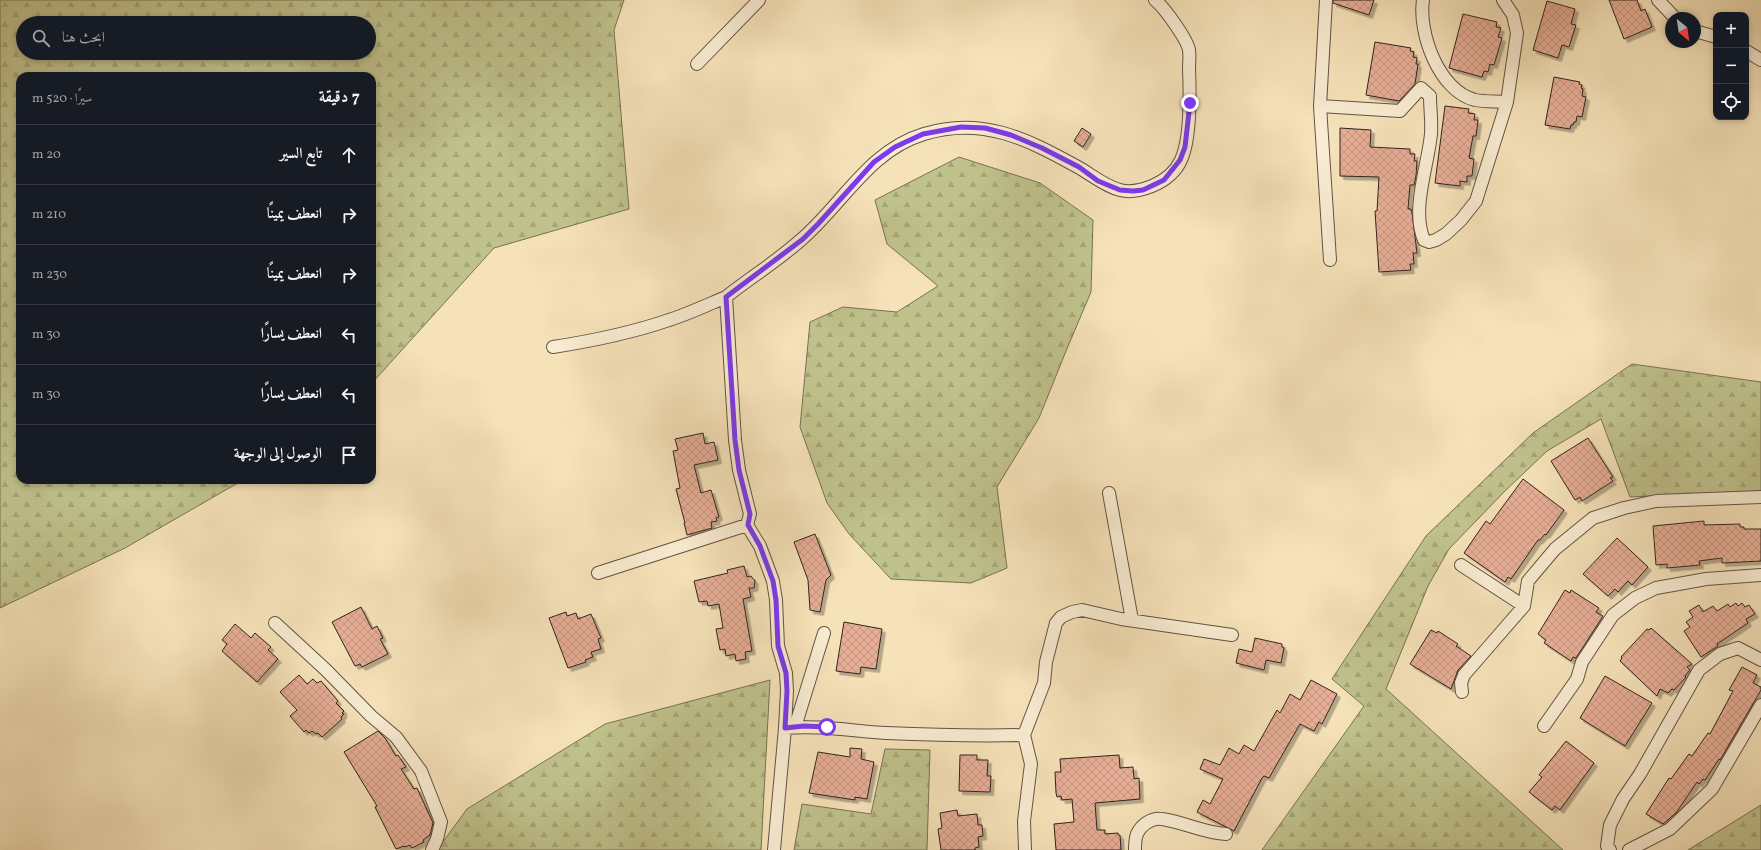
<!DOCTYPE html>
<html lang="ar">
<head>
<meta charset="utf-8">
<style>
  :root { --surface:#171b24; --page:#20242c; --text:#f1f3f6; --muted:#9ea1a6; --line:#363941 }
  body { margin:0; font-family:Vollkorn,Amiri,serif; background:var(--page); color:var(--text); direction:rtl }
  .controls { position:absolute; right:12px; top:12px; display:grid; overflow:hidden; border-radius:8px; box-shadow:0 2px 6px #0003 }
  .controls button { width:36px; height:36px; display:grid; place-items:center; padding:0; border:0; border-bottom:1px solid var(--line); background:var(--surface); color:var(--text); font:20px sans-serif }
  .compass { position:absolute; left:1665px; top:12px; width:36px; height:36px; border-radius:50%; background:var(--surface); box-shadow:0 2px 6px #0003; rotate:151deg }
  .stop { position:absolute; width:12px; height:12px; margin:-9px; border:3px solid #7c3aed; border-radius:50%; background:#fff }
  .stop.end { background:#7c3aed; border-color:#fff; box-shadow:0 1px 4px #0008 }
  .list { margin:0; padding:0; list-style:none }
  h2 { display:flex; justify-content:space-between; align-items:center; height:52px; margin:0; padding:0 16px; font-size:17px }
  h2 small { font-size:13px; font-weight:400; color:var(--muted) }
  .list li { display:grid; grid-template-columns:26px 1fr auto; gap:12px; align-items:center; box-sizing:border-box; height:60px; padding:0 16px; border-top:1px solid var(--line) }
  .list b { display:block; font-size:15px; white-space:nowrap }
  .list em { font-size:13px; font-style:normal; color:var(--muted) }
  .icon { flex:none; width:22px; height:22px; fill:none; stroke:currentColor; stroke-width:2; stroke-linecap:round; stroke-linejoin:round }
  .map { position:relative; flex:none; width:1761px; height:850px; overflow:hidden; direction:ltr }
  .search { position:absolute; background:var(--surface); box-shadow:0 2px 6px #0003; left:16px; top:16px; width:360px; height:44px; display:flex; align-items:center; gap:10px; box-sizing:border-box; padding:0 14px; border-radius:22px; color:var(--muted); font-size:15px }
  .panel { position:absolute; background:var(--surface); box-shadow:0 2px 6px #0003; left:16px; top:72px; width:360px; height:412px; border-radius:12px; direction:rtl }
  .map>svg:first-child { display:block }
</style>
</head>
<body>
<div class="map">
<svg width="1761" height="850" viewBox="0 0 1761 850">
  <defs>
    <pattern id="forest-firs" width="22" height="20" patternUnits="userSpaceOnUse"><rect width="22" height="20" fill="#c0c28c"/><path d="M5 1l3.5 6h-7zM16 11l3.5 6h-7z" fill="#a5a678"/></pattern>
    <pattern id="building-cross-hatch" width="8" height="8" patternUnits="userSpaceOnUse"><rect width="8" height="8" fill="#e7ae96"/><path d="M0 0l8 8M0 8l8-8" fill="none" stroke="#c69581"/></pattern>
    <filter id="shadow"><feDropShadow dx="3.5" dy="3.5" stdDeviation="0" flood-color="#0004"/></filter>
  </defs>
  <rect width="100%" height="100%" fill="#f6e2b9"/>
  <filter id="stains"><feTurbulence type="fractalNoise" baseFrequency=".005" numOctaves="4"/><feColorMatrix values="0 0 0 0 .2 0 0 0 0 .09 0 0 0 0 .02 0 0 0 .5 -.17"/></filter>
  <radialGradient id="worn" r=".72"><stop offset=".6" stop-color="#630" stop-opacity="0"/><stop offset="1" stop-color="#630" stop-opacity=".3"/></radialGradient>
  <path fill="url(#forest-firs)" stroke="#787254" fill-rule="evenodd" d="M 0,0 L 624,0 L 614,30 L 629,209 L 494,248 L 372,383 L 372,76 L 20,76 L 20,480 L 243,480 L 125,548 L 0,608 ZM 23,23 L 369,23 L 369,53 L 23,53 Z
    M 959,157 L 1040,183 L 1093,220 L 1091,292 L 1066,351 L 1039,418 L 997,487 L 1007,568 L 971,583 L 891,579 L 849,534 L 827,503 L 800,427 L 810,322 L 843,307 L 897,312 L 938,286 L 887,244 L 875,200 Z
    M 1632,364 L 1761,382 L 1761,492 L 1736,492 L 1630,497 L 1601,419 L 1547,451 L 1504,492 L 1449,549 L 1428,586 L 1386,689 L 1563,850 L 1262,850 L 1364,706 L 1332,679 L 1426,536 L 1533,433 Z
    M 770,680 L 761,850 L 437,850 L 467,809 L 605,724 Z
    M 885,749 L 930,750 L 927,850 L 794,850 L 802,804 L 871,814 Z
    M 1761,805 L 1761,850 L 1688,850 Z"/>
  <path fill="url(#building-cross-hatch)" stroke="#30231d" filter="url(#shadow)" d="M 1333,0 L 1374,0 L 1369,15 L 1333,3 Z
    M 1609,0 L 1637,0 L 1641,11 L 1645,9 L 1652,27 L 1624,39 Z
    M 1547,1 L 1575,9 L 1571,24 L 1576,25 L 1569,47 L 1562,45 L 1558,58 L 1533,50 Z
    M 1463,14 L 1497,22 L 1496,27 L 1501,28 L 1498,37 L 1502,38 L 1494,65 L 1490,64 L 1488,72 L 1484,71 L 1482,77 L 1449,68 Z
    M 1375,42 L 1411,48 L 1410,51 L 1414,52 L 1413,57 L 1417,58 L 1416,64 L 1418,64 L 1415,84 L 1399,101 L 1366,95 Z
    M 1554,77 L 1580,82 L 1579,84 L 1582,85 L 1581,88 L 1583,89 L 1582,96 L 1586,97 L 1582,117 L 1577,116 L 1576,122 L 1574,122 L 1573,125 L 1571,125 L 1570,129 L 1545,125 Z
    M 1445,106 L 1469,109 L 1468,113 L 1475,114 L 1474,120 L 1478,120 L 1476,136 L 1473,136 L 1469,158 L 1474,159 L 1472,176 L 1467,176 L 1467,182 L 1460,181 L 1460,186 L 1435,183 Z
    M 1082,128 L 1091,134 L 1083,147 L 1074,141 Z
    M 1340,128 L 1371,130 L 1370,147 L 1410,149 L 1410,154 L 1415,154 L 1414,161 L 1417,161 L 1416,176 L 1414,185 L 1410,185 L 1408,209 L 1411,209 L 1412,213 L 1417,253 L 1413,253 L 1414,264 L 1410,264 L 1411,270 L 1379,272 L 1375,211 L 1377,211 L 1379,177 L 1340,176 Z
    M 703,433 L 705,444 L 714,442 L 718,460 L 694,465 L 701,493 L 711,490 L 719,517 L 716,518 L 717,521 L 711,522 L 712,528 L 687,535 L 684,523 L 685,523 L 676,489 L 680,488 L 673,451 L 678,450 L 675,439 Z
    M 1588,438 L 1613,477 L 1610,478 L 1613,481 L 1582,501 L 1580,497 L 1575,500 L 1551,461 Z
    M 1523,479 L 1564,510 L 1546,535 L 1545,534 L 1540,540 L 1538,540 L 1511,579 L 1508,577 L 1505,582 L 1464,553 L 1486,521 L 1490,524 Z
    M 1704,521 L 1704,525 L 1740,524 L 1740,527 L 1744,527 L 1744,529 L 1761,529 L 1761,561 L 1722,563 L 1722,558 L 1699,561 L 1700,565 L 1667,568 L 1667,564 L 1656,565 L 1653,526 Z
    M 815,534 L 831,575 L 826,580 L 820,612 L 810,610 L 808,580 L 794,542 Z
    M 1617,538 L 1648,567 L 1632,585 L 1628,581 L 1618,592 L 1615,589 L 1608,596 L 1583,574 Z
    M 744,566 L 747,577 L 751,576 L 755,581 L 754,588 L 749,588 L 751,597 L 743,599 L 752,651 L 745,652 L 746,659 L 736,661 L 735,654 L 726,656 L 725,649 L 720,650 L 716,629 L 723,628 L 719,604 L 708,606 L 707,601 L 699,602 L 694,581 L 728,573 L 727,570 Z
    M 1565,590 L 1570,593 L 1571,590 L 1599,608 L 1596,612 L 1603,616 L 1576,658 L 1573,657 L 1571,661 L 1544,643 L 1546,640 L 1538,634 Z
    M 1736,603 L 1738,606 L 1742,603 L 1745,607 L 1749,605 L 1755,614 L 1746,619 L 1748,623 L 1717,644 L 1718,646 L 1701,657 L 1684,631 L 1690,627 L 1686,622 L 1693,617 L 1689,611 L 1699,605 L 1703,612 L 1713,606 L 1717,611 L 1728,604 L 1730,607 Z
    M 361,607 L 372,629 L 377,626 L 383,638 L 380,639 L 388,654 L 362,667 L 360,664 L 355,666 L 332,622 Z
    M 566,612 L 567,616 L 576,613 L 578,619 L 591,614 L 601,638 L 598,639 L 601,649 L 591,652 L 593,657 L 585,660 L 586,662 L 568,668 L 549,618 Z
    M 844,622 L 882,629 L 876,669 L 861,667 L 860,674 L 836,671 Z
    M 235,624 L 251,638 L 255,633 L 271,647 L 268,650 L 278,659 L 257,682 L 222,651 L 227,644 L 222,640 Z
    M 1651,628 L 1692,664 L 1687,667 L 1690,670 L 1685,676 L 1686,677 L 1674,690 L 1672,689 L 1668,693 L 1660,689 L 1657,696 L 1620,661 L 1622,658 L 1621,657 L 1647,629 L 1649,630 Z
    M 1431,630 L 1437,633 L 1438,631 L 1458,644 L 1456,646 L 1471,656 L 1458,670 L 1451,689 L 1410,664 Z
    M 1255,638 L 1282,644 L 1282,647 L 1284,648 L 1281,663 L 1266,660 L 1264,670 L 1236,663 L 1239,649 L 1252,652 Z
    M 1742,667 L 1757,675 L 1753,683 L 1761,687 L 1761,690 L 1720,760 L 1719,759 L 1705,780 L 1703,779 L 1699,784 L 1697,782 L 1676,813 L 1663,824 L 1646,814 L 1669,778 L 1671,779 L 1689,754 L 1692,756 L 1708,733 L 1710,734 L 1733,691 L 1729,690 Z
    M 299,675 L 307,684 L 313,679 L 317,683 L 321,681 L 338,701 L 336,703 L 344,711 L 342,713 L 344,714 L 341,717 L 342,719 L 322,737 L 318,733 L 316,734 L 312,731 L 309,733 L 306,730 L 304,732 L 290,716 L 297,710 L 280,692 Z
    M 1605,676 L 1652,703 L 1625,746 L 1580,718 Z
    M 1311,680 L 1337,694 L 1322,724 L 1319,722 L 1314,731 L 1300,724 L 1269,778 L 1264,776 L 1262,778 L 1234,831 L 1197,812 L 1203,800 L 1210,804 L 1223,779 L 1200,769 L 1204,759 L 1220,765 L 1229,748 L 1239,754 L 1244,745 L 1254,751 L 1277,710 L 1280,713 L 1290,694 L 1300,700 Z
    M 378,731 L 385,738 L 396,756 L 398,755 L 406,767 L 401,769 L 414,789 L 417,788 L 433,823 L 430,835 L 423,840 L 424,842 L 412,848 L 410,845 L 405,847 L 404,846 L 396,849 L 375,807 L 377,806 L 344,752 Z
    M 1566,741 L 1594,763 L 1560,810 L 1555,806 L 1552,810 L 1529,792 L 1542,777 L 1539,775 Z
    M 850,748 L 862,749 L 861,759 L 874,762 L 867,799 L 855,797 L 855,800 L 809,793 L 818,752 L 850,757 Z
    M 960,755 L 977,755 L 977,760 L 988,760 L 987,776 L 991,776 L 990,792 L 959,791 Z
    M 1119,755 L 1120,768 L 1133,767 L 1134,779 L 1139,778 L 1140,799 L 1095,803 L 1097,830 L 1105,830 L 1105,834 L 1118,833 L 1118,835 L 1120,835 L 1121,850 L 1056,850 L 1054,824 L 1074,822 L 1072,799 L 1062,800 L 1061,796 L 1057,797 L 1056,793 L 1055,772 L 1061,772 L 1060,759 Z
    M 957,810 L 958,816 L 977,814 L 978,825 L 982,825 L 983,836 L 978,837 L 979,847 L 975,848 L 975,850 L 941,850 L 938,829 L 942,828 L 940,813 Z"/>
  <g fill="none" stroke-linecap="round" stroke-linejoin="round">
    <g stroke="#625344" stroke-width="14">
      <path id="minor" d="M 1326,0 L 1320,106 L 1330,260
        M 1423,0 C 1418,33 1439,91 1475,100 C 1485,102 1497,101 1507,102
        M 1658,0 L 1675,18
        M 1695,31 L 1716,37
        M 1746,51 L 1761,60
        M 697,64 L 759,0
        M 1320,106 L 1400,111 L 1421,88 L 1430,96 C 1430,109 1432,122 1431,134 C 1428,166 1411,209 1424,240 L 1429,242 L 1436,240 L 1446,234 L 1461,220 L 1476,201 L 1507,102 L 1517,33 L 1513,15 L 1503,0
        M 553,347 C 592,341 631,333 669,320 C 688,314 707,305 726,297
        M 1109,493 L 1132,620
        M 1461,565 L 1524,606
        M 598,573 L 747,525
        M 275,623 L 326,670 L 371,716 L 396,737 L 421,771 L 441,822 L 437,839 L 432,850
        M 1462,692 L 1461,683 L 1464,675 L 1524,606 L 1528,581 L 1555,549 L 1593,518 L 1624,508 L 1656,501 L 1761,497
        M 1544,726 L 1577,679 L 1582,662 L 1613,615 L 1635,598 L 1656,588 L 1673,585 L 1706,579 L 1761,575
        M 795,727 L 824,633
        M 785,728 C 819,725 852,731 886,733 C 932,735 978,736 1024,735
        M 774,850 L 785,728 L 787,691 L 786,673 L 778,646 L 776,600 L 773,581 L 760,546 L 747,525 L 750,514 L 739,470 L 735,440 L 726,297 C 751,277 779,260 803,238 C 843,203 870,150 924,134 C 982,116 1027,139 1076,166 C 1091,174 1104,186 1120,190 C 1131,193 1142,190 1152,186 C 1164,181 1175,173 1181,160 C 1191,139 1190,92 1189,68 C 1189,62 1190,56 1189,50 C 1187,39 1164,7 1155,0
        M 1025,850 L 1024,821 L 1031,764 L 1024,735 L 1044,683 L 1046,662 L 1056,623 L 1061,617 L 1072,612 L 1082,610 L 1121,619 L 1232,635
        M 1135,850 C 1135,845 1135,839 1137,834 C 1141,825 1152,817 1162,819 C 1184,822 1204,833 1226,834
        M 1610,850 L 1607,846 L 1610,825 L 1623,799 L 1640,774 L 1699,670 L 1720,654 L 1738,648 L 1761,660
        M 1629,850 L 1670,829 L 1712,789 L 1761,705"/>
    </g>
    <use href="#minor" stroke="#f9ecd2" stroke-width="12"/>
  </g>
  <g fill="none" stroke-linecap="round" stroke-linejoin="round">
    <path stroke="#7c3aed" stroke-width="5" d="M 827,727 L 804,726 L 785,728 L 787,691 L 786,673 L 778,646 L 776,600 L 773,581 L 760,546 L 748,525 L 750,514 L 739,470 L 735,440 L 726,297 L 803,239 L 818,224 L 874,162 L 895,147 L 923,134 L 961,127 L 985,128 L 1011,135 L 1042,148 L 1079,167 L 1098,181 L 1120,190 L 1133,191 L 1143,190 L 1164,180 L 1180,160 L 1185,147 L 1190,103"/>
  </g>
  <rect width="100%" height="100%" filter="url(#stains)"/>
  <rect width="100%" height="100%" fill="url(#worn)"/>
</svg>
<div class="controls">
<button>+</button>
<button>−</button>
<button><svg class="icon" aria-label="locate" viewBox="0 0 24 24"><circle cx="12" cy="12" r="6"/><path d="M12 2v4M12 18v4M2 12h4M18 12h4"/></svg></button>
</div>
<svg class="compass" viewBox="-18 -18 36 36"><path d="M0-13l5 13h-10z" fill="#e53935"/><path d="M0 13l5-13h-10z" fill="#9ea1a6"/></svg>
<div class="stop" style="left:827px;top:727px"></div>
<div class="stop end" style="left:1190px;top:103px"></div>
<div class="search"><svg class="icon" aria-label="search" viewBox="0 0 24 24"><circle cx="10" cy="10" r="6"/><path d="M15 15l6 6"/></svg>ابحث هنا</div>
<section class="panel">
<h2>7 دقيقة<small>سيرًا · 520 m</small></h2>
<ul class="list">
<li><svg class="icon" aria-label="ahead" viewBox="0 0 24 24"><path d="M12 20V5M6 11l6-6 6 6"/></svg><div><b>تابع السير</b></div><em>20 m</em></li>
<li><svg class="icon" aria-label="right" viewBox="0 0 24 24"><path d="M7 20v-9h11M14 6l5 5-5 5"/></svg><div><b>انعطف يمينًا</b></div><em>210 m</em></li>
<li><svg class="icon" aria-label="right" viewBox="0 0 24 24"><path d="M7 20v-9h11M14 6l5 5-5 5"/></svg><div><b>انعطف يمينًا</b></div><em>230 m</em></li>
<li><svg class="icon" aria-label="left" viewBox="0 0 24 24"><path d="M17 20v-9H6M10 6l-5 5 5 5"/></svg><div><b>انعطف يسارًا</b></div><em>30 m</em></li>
<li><svg class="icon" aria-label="left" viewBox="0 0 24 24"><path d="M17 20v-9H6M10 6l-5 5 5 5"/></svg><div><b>انعطف يسارًا</b></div><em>30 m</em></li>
<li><svg class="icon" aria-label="arrive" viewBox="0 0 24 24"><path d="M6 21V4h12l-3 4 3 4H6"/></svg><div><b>الوصول إلى الوجهة</b></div></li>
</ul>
</section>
</div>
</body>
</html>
